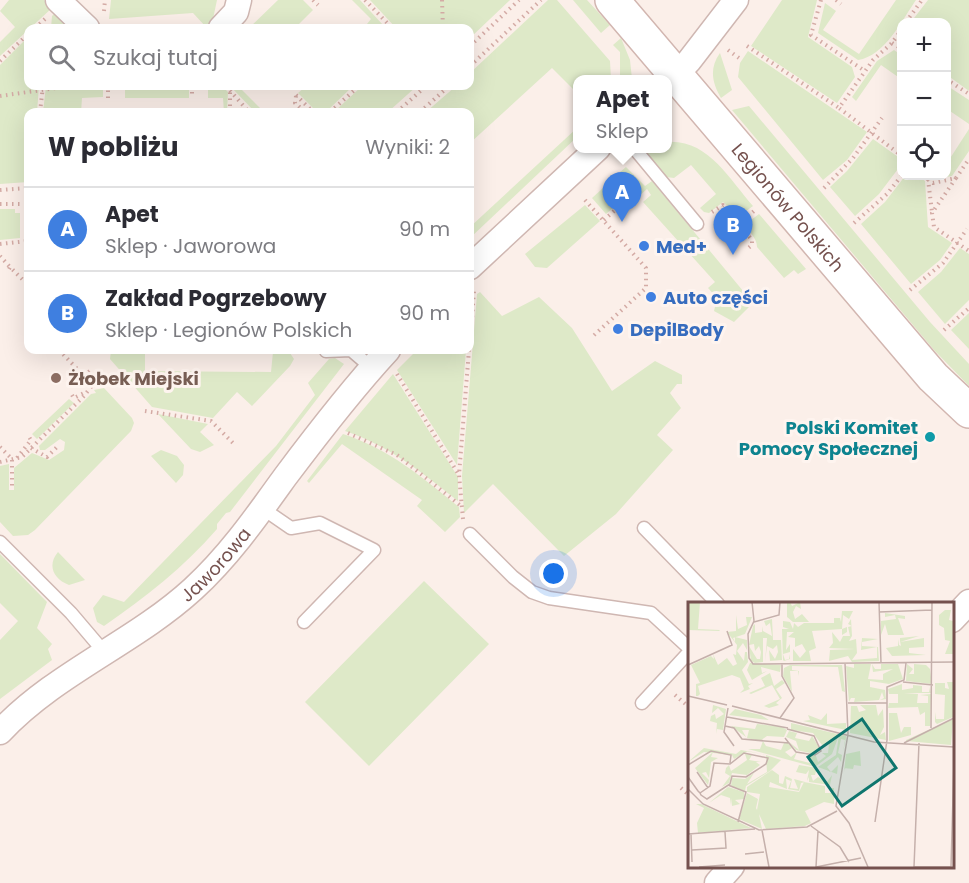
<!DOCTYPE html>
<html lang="pl">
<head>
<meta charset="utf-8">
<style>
  :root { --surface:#fff; --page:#f2f2f3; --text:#2b2b33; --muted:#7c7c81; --line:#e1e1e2; --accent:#dd565c }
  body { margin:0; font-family:Poppins,sans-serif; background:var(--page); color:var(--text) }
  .controls { position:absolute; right:18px; top:18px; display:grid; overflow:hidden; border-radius:12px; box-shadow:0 6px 24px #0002 }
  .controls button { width:54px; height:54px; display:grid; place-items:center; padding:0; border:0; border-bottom:2px solid var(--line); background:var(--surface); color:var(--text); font:30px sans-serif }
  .you { position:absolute; left:554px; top:574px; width:21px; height:21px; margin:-15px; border:4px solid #fff; border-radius:50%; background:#1a73e8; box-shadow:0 0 0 9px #1a73e833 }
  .badge { display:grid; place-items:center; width:39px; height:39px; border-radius:50%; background:var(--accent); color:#fff; font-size:20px; font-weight:700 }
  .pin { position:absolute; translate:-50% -50px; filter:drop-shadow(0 2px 3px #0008) }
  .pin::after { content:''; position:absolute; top:32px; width:21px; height:18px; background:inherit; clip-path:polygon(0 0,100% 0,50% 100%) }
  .popup { position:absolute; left:573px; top:75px; width:99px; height:78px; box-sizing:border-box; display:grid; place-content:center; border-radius:12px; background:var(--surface); filter:drop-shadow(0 2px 4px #0005); font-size:20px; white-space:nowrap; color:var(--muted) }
  .popup b { font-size:22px; color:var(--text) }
  .popup::after { content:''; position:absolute; left:50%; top:100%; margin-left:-12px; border:12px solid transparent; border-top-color:var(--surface) }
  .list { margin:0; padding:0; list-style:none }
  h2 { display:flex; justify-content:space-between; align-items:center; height:78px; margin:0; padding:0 24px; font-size:26px }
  h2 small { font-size:20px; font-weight:400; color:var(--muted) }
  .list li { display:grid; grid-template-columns:39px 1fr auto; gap:18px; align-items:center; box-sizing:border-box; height:84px; padding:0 24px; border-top:2px solid var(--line) }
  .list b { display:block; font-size:22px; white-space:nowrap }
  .list p { margin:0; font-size:20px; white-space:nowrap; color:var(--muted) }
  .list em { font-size:20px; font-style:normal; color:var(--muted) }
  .icon { flex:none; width:33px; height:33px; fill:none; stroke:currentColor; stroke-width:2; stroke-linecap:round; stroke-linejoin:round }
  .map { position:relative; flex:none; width:969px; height:883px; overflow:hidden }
  .search { position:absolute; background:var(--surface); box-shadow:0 6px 24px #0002; left:24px; top:24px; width:450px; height:66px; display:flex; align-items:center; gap:15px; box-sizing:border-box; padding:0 21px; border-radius:12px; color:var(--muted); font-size:22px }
  .panel { position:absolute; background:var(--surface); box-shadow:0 6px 24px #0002; left:24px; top:108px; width:450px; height:246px; border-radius:12px }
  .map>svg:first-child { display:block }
</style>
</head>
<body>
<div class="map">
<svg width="969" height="883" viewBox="0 0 969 883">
  <rect width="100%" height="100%" fill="#fbefe9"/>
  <path fill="#dee9c8" d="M 9,0 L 44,0 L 52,8 L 0,56 L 0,42 L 15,27 L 0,11 Z
    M 111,0 L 217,0 L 213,19 L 206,27 L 193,13 L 109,19 Z
    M 278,0 L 303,0 L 313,10 L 295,28 L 249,28 Z
    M 352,0 L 360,0 L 383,25 L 380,28 L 371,28 L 367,24 L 371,19 Z
    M 370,0 L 510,0 L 470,38 L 470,28 L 396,28 Z
    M 548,0 L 557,0 L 610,61 L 611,79 L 577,80 L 577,93 L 552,68 L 470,143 L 470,112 L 426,112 L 456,86 L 470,86 L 470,73 Z
    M 573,0 L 587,0 L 610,25 L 601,33 Z
    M 782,0 L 817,0 L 808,37 L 852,67 L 855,77 L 837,103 L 751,46 Z
    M 896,0 L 916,0 C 902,20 885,56 858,60 L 818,33 L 825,3 L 836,11 L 823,30 L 859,54 Z
    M 928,0 L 969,0 L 969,91 L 947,75 L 946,22 L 911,22 Z
    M 56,12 L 70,25 L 66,28 L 51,28 L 52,16 Z
    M 28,37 L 28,86 L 39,86 L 37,112 L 28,112 L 28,182 L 0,184 L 0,65 Z
    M 621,38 L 630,60 L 632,79 L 620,79 L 620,52 L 613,45 Z
    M 894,50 L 901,55 L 901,79 L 881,65 L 856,101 L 852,97 L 877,61 Z
    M 748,51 L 867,132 L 847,160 L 823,180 L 738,77 L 740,63 Z
    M 720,53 L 732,90 L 721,98 C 712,83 709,68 720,53 Z
    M 946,85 L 969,100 L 969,124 L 947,109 Z
    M 46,86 L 103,86 L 103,97 L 82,98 L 81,112 L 43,112 Z
    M 125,86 L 189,86 L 189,98 L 125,98 Z
    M 208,86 L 222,86 L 228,92 L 227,112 L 224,112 L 223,98 L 208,98 Z
    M 230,86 L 238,86 L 264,112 L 255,112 Z
    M 306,86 L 353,86 L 326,112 L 317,112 L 298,93 Z
    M 362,86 L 417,86 L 388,112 L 334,112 Z
    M 749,106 L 930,322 L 969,364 L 969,386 L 934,350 L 732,110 Z
    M 577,128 L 577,137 L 470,238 L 470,227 Z
    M 969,129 L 969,151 L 952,176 L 935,179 L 937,176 L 946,176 L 947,163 Z
    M 873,139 L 901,159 L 901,165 L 879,194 L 855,216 L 830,187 L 847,171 Z
    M 667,142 C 708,139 729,179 753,206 L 738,217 L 723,202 L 709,213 L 704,212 L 700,208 L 716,194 L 691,165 L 674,178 L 666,177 L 644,151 L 648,149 L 667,148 Z
    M 626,167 L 645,186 L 652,181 L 753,303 L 734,322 L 714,311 L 717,298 L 708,288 L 715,282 L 643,202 L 651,195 L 647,189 L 629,205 L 620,172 Z
    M 905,176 L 918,176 L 925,181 L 928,227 L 952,243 L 940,260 L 911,284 L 861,224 L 885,202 Z
    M 614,178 L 619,203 L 606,214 L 592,198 Z
    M 585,205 L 600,221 L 547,268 L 535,267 L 525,254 Z
    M 0,209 L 15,209 L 15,213 L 20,213 L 20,238 L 0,240 Z
    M 759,214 L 806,269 L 798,274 L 794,270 L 784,278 L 757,247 C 757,237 748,233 747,223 Z
    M 960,248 L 969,254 L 969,300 L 945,324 L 918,292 L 941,272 Z
    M 480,292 L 502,316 L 539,297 L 572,328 L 612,391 L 655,361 L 682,375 L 682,384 L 677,384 L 670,393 L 681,408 L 657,435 L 673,450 L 616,514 L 564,556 L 493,484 L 464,513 L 462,476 L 477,294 Z
    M 969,313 L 969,349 L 951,330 Z
    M 111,350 L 145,350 L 145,371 L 271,372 L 273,352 L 290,353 L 294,359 L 290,366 L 252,406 L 237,392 L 213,418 L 152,407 L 110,359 Z
    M 417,350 L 466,350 L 457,465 L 397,370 Z
    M 335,358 L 344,364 L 230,512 L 226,513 L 217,524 L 217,529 C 183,568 146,597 104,626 L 97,622 L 93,608 L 103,595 L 124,602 L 276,446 L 315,395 L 308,383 L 329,359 Z
    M 393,374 L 458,477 L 458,501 C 420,471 391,447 345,431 Z
    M 104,388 L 132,418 L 134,423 L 131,431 L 35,530 L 28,535 L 13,536 L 0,522 L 0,466 L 9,464 L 9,490 L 14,490 L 14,468 L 32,453 L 49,460 L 64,450 L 65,442 L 60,439 L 45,450 L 40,450 L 39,446 L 91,394 L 96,393 L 94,390 Z
    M 69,399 L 74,403 L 37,439 L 32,434 Z
    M 158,414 L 208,424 L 200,432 L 214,445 L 200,452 L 191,449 Z
    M 343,434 C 391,450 420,476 459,507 L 460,517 L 445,532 L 417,506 L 422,500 L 342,444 L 309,483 L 307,481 Z
    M 161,450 L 177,456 L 184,465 L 183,475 L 176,483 L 151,456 Z
    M 58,552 L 85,580 L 69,585 C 53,579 47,565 58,552 Z
    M 0,554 L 47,602 L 37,628 L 52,644 L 48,649 L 52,660 L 0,699 L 0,640 L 18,621 L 0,603 Z
    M 424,581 L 489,644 L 369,766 L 305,702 Z"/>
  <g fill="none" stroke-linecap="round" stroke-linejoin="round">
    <g stroke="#cfb7b2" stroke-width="15">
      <path id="lane" d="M 634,148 L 697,224
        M 326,351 L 351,350 L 372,368
        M 262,508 L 291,528 L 320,523 L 374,550 L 304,622
        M 644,528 L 718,604
        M 470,534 L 513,577 L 532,592 L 549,598 L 651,613 L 690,649
        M 0,542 L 71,613 L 105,653
        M 642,703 L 690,651"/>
    </g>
    <g stroke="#cfb7b2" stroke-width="27">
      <g id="street">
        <path d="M 58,0 L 87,28"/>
        <path d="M 221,28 L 236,12 L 239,0"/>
        <path d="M 667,84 L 689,61 L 736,0"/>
        <path d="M 470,267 L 598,148"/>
        <path d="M 952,620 L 969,602"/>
        <path id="s1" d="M 0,732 C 55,673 134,643 193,589 C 229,556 257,516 285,477 C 318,433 351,390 388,350"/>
        <path d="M 717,883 L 732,866"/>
      </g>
    </g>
    <g stroke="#d2b6b0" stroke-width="36">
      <g id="secondary">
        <path id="s2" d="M 612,0 L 933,377 L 969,411"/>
      </g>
    </g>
    <path stroke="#d4aba5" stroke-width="4" stroke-dasharray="1.5 4.5" stroke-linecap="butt" d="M 313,0 L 318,5
      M 365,0 L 392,28
      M 442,0 L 443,28
      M 821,0 L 811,35 L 865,71
      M 836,0 L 841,4
      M 104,11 L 105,0
      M 906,22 L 922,0
      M 35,28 L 45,19
      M 902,29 L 892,43 L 873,60 L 839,108 L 902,156
      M 892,43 L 902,49
      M 470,46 L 519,0
      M 747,46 L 839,108
      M 728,50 L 739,58
      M 0,61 L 28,34
      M 470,66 L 541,0
      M 946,79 L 969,94
      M 192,86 L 192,98
      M 226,86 L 249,112
      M 296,95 L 313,112
      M 0,96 L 63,87 L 108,88
      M 296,96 L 295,103 L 305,112
      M 108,98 L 108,86
      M 40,112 L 43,86
      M 230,112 L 230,92
      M 330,112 L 359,86
      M 397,112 L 426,86
      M 420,112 L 449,86
      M 923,176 L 933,183 L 956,178 L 932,213 L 934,227 L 969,251
      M 956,178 L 969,159
      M 928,179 L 932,212
      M 824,188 L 853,158 L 882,118
      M 0,190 L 28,188
      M 585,200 L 646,268 L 646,288 L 592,337
      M 0,204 L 28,204
      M 712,212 L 723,205 L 752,240 L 752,245 L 747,249
      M 28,220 L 28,237
      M 604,220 L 624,202 L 616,172
      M 854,223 L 887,194 L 902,175
      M 739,224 L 754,211
      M 0,244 L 28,241
      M 0,256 L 10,267
      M 9,269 L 10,267 L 28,285
      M 910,290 L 943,263 L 967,229
      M 944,330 L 969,308
      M 470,347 L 474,291
      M 59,350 L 84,376 L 82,378
      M 397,374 L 459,475
      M 84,376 L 91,370
      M 72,395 L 74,398 L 86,392
      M 145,411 L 211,421 L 234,444
      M 348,433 L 397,455 L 461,506
      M 0,447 L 12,459 L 12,488
      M 31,448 L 47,457 L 59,445
      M 17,458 L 31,440 L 29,437
      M 0,462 L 22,457 L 83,397 L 99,377
      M 463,519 L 459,475 L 469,350
      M 675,695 L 690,708
      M 681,788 L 690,796"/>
    <use href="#lane" stroke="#fff" stroke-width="12"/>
    <use href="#street" stroke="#fff" stroke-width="24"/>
    <use href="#secondary" stroke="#fff" stroke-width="33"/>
  </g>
  <g fill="#3f7fe0" stroke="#fef4ef" stroke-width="2">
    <circle cx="644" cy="246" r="6"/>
    <circle cx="651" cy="297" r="6"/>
    <circle cx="618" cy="329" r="6"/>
  </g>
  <circle fill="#8d6e63" stroke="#fef4ef" stroke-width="2" cx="56" cy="378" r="6"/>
  <circle fill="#0f9aa8" stroke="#fef4ef" stroke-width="2" cx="930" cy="437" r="6"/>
  <g text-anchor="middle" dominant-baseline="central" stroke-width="6" stroke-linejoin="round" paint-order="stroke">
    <g font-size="18" fill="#75514e" stroke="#fef4ef">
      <text stroke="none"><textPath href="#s2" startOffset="272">Legionów Polskich</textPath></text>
      <text stroke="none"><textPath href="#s1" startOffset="274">Jaworowa</textPath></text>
    </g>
    <g font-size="18" font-weight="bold" fill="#366cbe" stroke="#fef4ef" text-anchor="start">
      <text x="656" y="246">Med+</text>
      <text x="663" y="297">Auto części</text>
      <text x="630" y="329">DepilBody</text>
    </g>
    <g font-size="18" font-weight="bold" fill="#785e54" stroke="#fef4ef" text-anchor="start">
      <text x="68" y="378">Żłobek Miejski</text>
    </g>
    <g font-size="18" font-weight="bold" fill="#0d838f" stroke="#fef4ef" text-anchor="end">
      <text x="918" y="427">Polski Komitet<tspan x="918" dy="21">Pomocy Społecznej</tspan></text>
    </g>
  </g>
  <g transform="translate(688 602)">
    <rect width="266" height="266" fill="#fbefe9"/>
    <path d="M 12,0 L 10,27 L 32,28 L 31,29 L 0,28 L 0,1 ZM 94,0 L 102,0 L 104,4 L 112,0 L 113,7 L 108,4 L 105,10 L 107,17 L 114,12 L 121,20 L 105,20 L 99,15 L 99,1 ZM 257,8 L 263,8 L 261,18 L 265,19 L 265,52 L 257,52 L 262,39 L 257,38 L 256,26 L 251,23 L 251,13 ZM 154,9 L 165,9 L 161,17 L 155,13 L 154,27 L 159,25 L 159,30 L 154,33 L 154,27 L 124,29 L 128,46 L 121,49 L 123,59 L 105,59 L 105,47 L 112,56 L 118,49 L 114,42 L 107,45 L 107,36 L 100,35 L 106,30 L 99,30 L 98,48 L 102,42 L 102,50 L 95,52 L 97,58 L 101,57 L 101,52 L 102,57 L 96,59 L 95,58 L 94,27 L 101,27 L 95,25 L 95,19 L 102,20 L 105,27 L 106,21 L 110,25 L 116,21 L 146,21 L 146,16 L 152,16 L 153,20 ZM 197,11 L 217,14 L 217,17 L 210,16 L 216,33 L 200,33 L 197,22 L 193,33 L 193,19 L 208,17 L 207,13 L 197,15 ZM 48,13 L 50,27 L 59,23 L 58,15 L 64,15 L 57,32 L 45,36 L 47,40 L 47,35 L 59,38 L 59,48 L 55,41 L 49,49 L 56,59 L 57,50 L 59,50 L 60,60 L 54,68 L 61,82 L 65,81 L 60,84 L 62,87 L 52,91 L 56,87 L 52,76 L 44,73 L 10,84 L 12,92 L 10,94 L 8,94 L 8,82 L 12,81 L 3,63 L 23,54 L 26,57 L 25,52 L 30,63 L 39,56 L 45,64 L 49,62 L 45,52 L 48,53 L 49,43 L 39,30 L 48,29 ZM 84,17 L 85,38 L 93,38 L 94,58 L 82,59 L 81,48 L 87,57 L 90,50 L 89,43 L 85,47 L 79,44 L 77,60 L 79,36 L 75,36 L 75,60 L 67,61 L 63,59 L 61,44 L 69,57 L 72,57 L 73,50 L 71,44 L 67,49 L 66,42 L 61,43 L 65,24 L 67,22 L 67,31 L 74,30 L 75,24 L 75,29 L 84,34 L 82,21 L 78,24 L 76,19 ZM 163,17 L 164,34 L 161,39 L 168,37 L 169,51 L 164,58 L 189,56 L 189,45 L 173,48 L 174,36 L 190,37 L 174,40 L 174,44 L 190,45 L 191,59 L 164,60 L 160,54 L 141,59 L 142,48 L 167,47 L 141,46 L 145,41 L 144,30 L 152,40 L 155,34 L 162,34 L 160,25 L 164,24 L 160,22 ZM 231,34 L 212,40 L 236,36 L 236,45 L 221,46 L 221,51 L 238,53 L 204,54 L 198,46 L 210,44 L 210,37 L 211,43 L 213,44 L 212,39 L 212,36 ZM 62,61 L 93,63 L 92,70 L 73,65 L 74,71 L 79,69 L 64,78 L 59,68 ZM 166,62 L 183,62 L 180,77 L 195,78 L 195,72 L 205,67 L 185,70 L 184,62 L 187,67 L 193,67 L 193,62 L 210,62 L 215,77 L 201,82 L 182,79 L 182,85 L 197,88 L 198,97 L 192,98 L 196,96 L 194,90 L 191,98 L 166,100 L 167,96 L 163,96 L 161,100 L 158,64 L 166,66 ZM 219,62 L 225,67 L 221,72 L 226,72 L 226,62 L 238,63 L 242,67 L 244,82 L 218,79 ZM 102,63 L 154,63 L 157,90 L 154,89 L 150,65 L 104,64 L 104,68 L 111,69 L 111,74 L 110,69 L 102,69 L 104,90 L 95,74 L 96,66 ZM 82,71 L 86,84 L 94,78 L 97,81 L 88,87 L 94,96 L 88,101 L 91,103 L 81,106 L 76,104 L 92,97 L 84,83 L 63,92 L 61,91 L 77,84 L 73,76 ZM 259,80 L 265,80 L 265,115 L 249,122 L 247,120 L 247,110 L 248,117 L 256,117 L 257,93 L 247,92 L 247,81 L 257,81 L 257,86 L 261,87 ZM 214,82 L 214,88 L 225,86 L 225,83 L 234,84 L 234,90 L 241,90 L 242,85 L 243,91 L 216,91 L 230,92 L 229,101 L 240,101 L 240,94 L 232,93 L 243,92 L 242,124 L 237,124 L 237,110 L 232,113 L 230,105 L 200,106 L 201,101 L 210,101 L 210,92 L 201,92 L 200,87 ZM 25,103 L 38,107 L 35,128 L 29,127 L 28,132 L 29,121 L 22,119 L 23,114 L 27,112 L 28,117 L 36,112 L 30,106 L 24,111 ZM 172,103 L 188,103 L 190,114 L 195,107 L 196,125 L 192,133 L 197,130 L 198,138 L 162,131 L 163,104 L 169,104 L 171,110 L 178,108 ZM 47,107 L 73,113 L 81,118 L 41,113 ZM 139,111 L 139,122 L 158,121 L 158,128 L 115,119 L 122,118 L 120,113 L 133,118 ZM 201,111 L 209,111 L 213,131 L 216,125 L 223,125 L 223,133 L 201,139 ZM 265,117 L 263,143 L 218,139 L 218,138 ZM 103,121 L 158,134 L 158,136 L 155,150 L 157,138 L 153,137 L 150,151 L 154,153 L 153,160 L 150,155 L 139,165 L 143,170 L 150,163 L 149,172 L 130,165 L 148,153 L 151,133 L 144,152 L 127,165 L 60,147 L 72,147 L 75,139 L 78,144 L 93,148 L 96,141 L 100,141 L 104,146 L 97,150 L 103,155 L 109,150 L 106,157 L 122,161 L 121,153 L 128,154 L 130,160 L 138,154 L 134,151 L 140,151 L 141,142 L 134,143 L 125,131 L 103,128 ZM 69,122 L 94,125 L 99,128 L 96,135 L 79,134 L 72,139 L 59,136 L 61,128 L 54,128 L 58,135 L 43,124 L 67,127 ZM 101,129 L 109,131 L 107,136 L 121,139 L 124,134 L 132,147 L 127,152 L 108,148 L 100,139 L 111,148 L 108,139 L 98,135 ZM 16,146 L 48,152 L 53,148 L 78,153 L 93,158 L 82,169 L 58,184 L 57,189 L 43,184 L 44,176 L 57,177 L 66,171 L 59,182 L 79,170 L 78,153 L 60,149 L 46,157 L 44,153 L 16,150 L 0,160 ZM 172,149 L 173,164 L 166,163 L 165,167 L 156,166 L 156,170 L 158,152 ZM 25,150 L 23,155 L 30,156 L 23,160 L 21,176 L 18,170 L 14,171 L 21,178 L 20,183 L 7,166 ZM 57,152 L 64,153 L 61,158 L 73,160 L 68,160 L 72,163 L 59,173 L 44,171 L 41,181 L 34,185 L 42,174 L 37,171 L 38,166 L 41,163 L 43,169 L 49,165 L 59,158 ZM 111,163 L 129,166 L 127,173 L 123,173 L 125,179 L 130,175 L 139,180 L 144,173 L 142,183 L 121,180 L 121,175 L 119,179 L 121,168 L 118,172 L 108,170 ZM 84,168 L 91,173 L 91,181 L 95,182 L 97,174 L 104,177 L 102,186 L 110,187 L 106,177 L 117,180 L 113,181 L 111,189 L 100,187 L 103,179 L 98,177 L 99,187 L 82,180 L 81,185 L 111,190 L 116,180 L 137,184 L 137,191 L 145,191 L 140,186 L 146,186 L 146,202 L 136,200 L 117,209 L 123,221 L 117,224 L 78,227 L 71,212 L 74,227 L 51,217 L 59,191 L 70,197 L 68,206 L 69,208 L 72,192 L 59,190 L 59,185 ZM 40,185 L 56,190 L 56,197 L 47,198 L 52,202 L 44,204 L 43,196 L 42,203 L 42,196 L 33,193 L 21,201 ZM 8,202 L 13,202 L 63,226 L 10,231 L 9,221 L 16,206 Z" fill="#dee9c8"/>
    <path fill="none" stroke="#c5b0ab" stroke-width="1.5" d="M 64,0 L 66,19 L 60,32 L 61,56 L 65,62 L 266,60M 113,0 L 138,0M 191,0 L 193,61M 191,10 L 244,8M 66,20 L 91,13 L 92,0M 157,61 L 160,132 L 148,204 L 161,221 L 180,265M 0,63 L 44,43 L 39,29M 215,80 L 245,83M 0,94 L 39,103M 160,101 L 199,101M 44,104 L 186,140 L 266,145M 40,106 L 36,130 L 46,144M 39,115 L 100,126M 92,116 L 106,96 L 94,74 L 94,61M 37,124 L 46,126 L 54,137 L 101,141M 243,126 L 244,0M 97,136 L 108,150 L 127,153 L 133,149 L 126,134 L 99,127M 216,141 L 266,116M 0,163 L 23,149 L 43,153 L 42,161M 9,170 L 20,186M 0,175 L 10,189 L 12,191 L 13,193 L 19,197 L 42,182 L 44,174 L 58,175 L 78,162 L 80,156 L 56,151 L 42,162 L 26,161 L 22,184 L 12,191M 40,183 L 58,190 L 50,220M 0,187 L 15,202 L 71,228 L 119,225 L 149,209M 187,220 L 199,138 L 199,85 L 216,78 L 218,61M 123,224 L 152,245 L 161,260M 74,228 L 81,265M 0,232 L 67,227M 3,232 L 4,260M 4,248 L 38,246 L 37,230M 57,252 L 76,250M 11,265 L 37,263M 128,265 L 173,256M 128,265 L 130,229M 226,265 L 231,141M 226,265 L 263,265M 263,265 L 266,159"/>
    <path fill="#0f766e" fill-opacity="0.15" stroke="#0f766e" stroke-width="3" d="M 174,117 L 208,166 L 154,204 L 120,155 Z"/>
    <rect width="266" height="266" fill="none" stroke="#75514e" stroke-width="3"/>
  </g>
</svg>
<div class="controls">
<button>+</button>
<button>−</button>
<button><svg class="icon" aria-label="locate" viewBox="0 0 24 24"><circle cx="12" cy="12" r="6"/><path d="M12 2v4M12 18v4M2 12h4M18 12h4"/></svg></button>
</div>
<div class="you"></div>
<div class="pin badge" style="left:622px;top:222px;background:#3f7fe0">A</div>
<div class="popup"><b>Apet</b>Sklep</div>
<div class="pin badge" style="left:733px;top:255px;background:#3f7fe0">B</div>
<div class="search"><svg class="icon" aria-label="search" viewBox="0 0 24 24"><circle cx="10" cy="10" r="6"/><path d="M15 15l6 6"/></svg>Szukaj tutaj</div>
<section class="panel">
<h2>W pobliżu<small>Wyniki: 2</small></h2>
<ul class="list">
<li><span class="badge" style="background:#3f7fe0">A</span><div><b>Apet</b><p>Sklep · Jaworowa</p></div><em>90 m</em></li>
<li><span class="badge" style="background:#3f7fe0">B</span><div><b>Zakład Pogrzebowy</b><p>Sklep · Legionów Polskich</p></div><em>90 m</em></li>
</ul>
</section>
</div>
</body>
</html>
